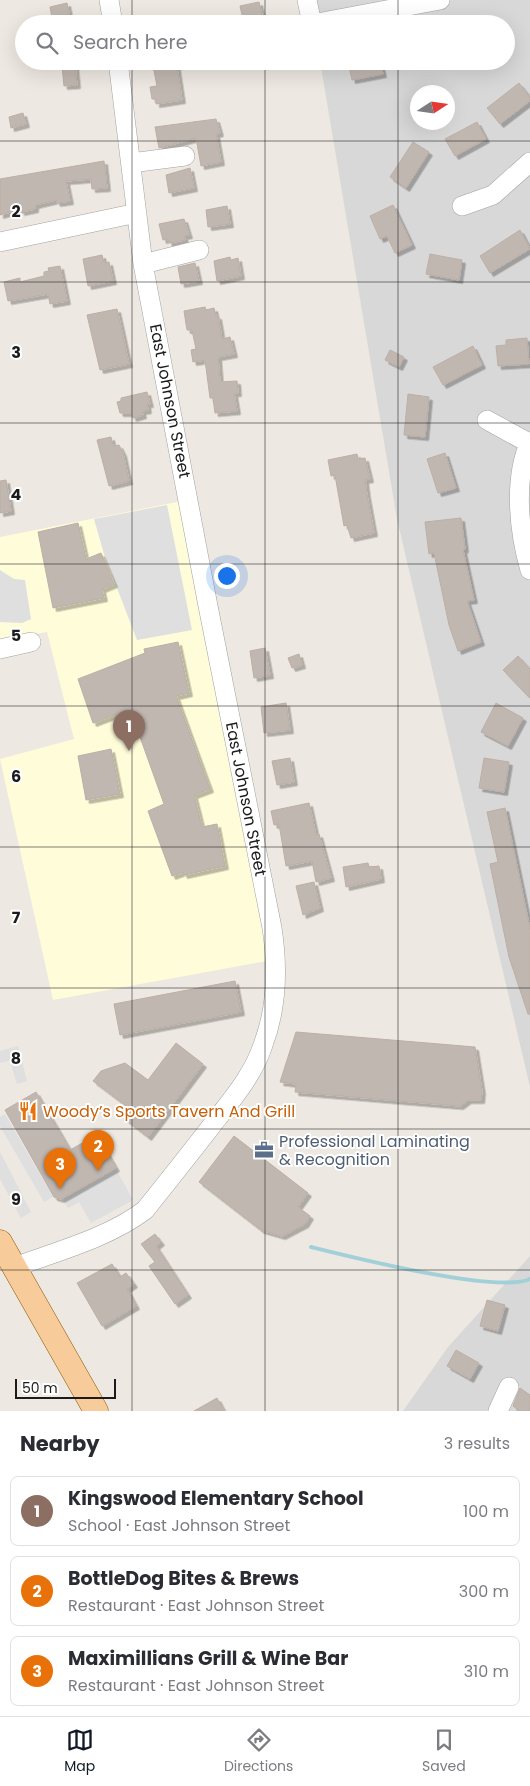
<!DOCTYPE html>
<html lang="en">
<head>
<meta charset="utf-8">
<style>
  :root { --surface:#fff; --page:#f7f7f7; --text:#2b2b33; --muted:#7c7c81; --line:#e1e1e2; --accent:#111827 }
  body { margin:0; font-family:Poppins,sans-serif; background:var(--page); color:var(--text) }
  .compass { position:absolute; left:410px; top:85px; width:45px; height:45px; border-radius:50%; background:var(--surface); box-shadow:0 5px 20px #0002; rotate:78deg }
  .scale { position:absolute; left:15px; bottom:12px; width:101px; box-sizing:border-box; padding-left:5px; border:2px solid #1b1b1b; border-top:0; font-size:14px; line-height:18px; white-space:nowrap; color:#1b1b1b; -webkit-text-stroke:4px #fff; paint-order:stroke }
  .you { position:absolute; left:226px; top:575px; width:18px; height:18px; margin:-12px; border:4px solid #fff; border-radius:50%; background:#1a73e8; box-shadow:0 0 0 8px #1a73e833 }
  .badge { display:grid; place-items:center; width:32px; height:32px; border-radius:50%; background:var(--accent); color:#fff; font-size:16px; font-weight:700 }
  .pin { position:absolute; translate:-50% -41px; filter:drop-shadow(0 1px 2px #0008) }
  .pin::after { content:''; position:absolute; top:26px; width:18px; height:15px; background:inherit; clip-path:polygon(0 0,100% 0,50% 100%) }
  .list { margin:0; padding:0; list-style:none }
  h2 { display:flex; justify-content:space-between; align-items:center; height:65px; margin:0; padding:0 20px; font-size:21px }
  h2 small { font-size:16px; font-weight:400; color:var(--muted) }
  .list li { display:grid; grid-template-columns:32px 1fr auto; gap:15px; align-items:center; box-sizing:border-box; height:70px; margin:0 10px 10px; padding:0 10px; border:1px solid var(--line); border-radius:8px }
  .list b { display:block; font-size:19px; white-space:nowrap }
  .list p { margin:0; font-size:16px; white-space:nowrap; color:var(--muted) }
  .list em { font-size:16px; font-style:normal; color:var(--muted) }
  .icon { flex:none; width:28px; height:28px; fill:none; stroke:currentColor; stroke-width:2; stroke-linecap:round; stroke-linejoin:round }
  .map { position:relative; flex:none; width:530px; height:1411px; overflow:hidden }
  .search { position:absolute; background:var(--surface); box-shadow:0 5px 20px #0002; left:15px; right:15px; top:15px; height:55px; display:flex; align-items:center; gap:12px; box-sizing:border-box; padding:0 18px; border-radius:28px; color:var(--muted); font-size:19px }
  .sheet { height:305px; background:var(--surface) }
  nav { display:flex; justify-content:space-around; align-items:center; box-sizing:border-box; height:70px; border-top:1px solid var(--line); background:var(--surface); font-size:14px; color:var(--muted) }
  nav a { display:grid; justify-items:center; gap:2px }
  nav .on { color:var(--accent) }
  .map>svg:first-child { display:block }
</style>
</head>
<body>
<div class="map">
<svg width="530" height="1411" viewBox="0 0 530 1411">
  <defs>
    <filter id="shadow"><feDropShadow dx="3.5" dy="3.5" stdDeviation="0" flood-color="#0004"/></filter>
  </defs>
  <rect width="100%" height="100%" fill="#ede8e1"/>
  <path fill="#d9d8d8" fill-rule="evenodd" d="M 310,0 L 530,0 L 530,1087 L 397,519 L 320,61 L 506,61 L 506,24 L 314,24 ZM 418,92 L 448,92 L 448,122 L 418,122 Z
    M 530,1256 L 530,1411 L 403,1411 L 448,1347 Z"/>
  <path fill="#fefcd9" d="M 182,501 L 267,945 L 267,961 L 53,1000 L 0,759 L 74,739 L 47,632 L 0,640 L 0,537 Z"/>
  <path fill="#dfdfdf" d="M 167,505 L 192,630 L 137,640 L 104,554 L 94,519 Z
    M 0,570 L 14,579 L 25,580 L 31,619 L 22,623 L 0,622 Z
    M 18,1046 L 27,1081 L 17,1084 L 10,1061 L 0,1063 L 0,1051 Z
    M 5,1114 L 53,1197 L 44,1202 L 0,1126 L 0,1117 Z
    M 0,1152 L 31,1212 L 21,1218 L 0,1179 Z
    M 116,1169 L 133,1200 L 91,1223 L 79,1202 L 68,1208 L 63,1199 Z"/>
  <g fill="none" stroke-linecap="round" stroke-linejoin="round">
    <path stroke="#a2d0d9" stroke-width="4" d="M 311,1247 C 351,1257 497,1294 530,1279"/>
  </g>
  <path fill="#c1b7b1" stroke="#bdaea4" filter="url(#shadow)" d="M 259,2 L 264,24 L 244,24 L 240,6 Z
    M 67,3 L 71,22 L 53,24 L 50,7 Z
    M 152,61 L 176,61 L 182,100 L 156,104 L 156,99 L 152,99 L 150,87 L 157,86 Z
    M 348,61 L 380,61 L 383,74 L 352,80 Z
    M 75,65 L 77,85 L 64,86 L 62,66 Z
    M 519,83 L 530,97 L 530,101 L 500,124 L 487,108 Z
    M 23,113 L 26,124 L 11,128 L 9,117 Z
    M 216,119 L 220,133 L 216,134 L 221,162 L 201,166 L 196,138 L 159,148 L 155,127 Z
    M 477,122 L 486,139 L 455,156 L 445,139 Z
    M 413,142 L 429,152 L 406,188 L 390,177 Z
    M 104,161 L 107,188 L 92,189 L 91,179 L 66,181 L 70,201 L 57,203 L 56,200 L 35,205 L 35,209 L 21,212 L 21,209 L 0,215 L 0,179 Z
    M 190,168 L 194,188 L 169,193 L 166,175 Z
    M 393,205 L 412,245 L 395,253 L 387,236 L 380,239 L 370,216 Z
    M 227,206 L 230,224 L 208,227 L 206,210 Z
    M 184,219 L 189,235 L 184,236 L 185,240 L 169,243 L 168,239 L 163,240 L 159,224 Z
    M 520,230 L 530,249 L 490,273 L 480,256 Z
    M 430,254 L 462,260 L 459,280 L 426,274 Z
    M 102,255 L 104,263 L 109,262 L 113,281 L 88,286 L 83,259 Z
    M 230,257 L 231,260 L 238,258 L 241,276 L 217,281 L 214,261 Z
    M 195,263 L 199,281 L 181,284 L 178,267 Z
    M 60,266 L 67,301 L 50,304 L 48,294 L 8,301 L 4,282 L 20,278 L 20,282 L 44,276 L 44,272 L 49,271 L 48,268 Z
    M 205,307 L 206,310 L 214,308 L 216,316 L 218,316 L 222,339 L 230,337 L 234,354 L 218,357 L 220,382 L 237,381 L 238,393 L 234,393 L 237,411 L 215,413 L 213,398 L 210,398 L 205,360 L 193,362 L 191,350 L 196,349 L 192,330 L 187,330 L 184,311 Z
    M 117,309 L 129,364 L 100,370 L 87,315 Z
    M 527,338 L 529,364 L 498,366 L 496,346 L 506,345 L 506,340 Z
    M 473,346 L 482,365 L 443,385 L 433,367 Z
    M 390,350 L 404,357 L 399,367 L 385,360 Z
    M 147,392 L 150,404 L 147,404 L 148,410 L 142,411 L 143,415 L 133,418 L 131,413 L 120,413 L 117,402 L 121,401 L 121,398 Z
    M 408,394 L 429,397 L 425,437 L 404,435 Z
    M 111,437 L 113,446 L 119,445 L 123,453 L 129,481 L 109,486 L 97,440 Z
    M 445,453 L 456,488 L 438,493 L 427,459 Z
    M 357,454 L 358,459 L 365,458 L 370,479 L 365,480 L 367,495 L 374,533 L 351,538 L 347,525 L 344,526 L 335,475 L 331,476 L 328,460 Z
    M 6,480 L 11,511 L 0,513 L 0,481 Z
    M 461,518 L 465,549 L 463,550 L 474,600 L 467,601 L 481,642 L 458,651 L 449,625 L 434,553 L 429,554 L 425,522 Z
    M 78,523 L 86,559 L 101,553 L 114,584 L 102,589 L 104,598 L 53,608 L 38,532 Z
    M 178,642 L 189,693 L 176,696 L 210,789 L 194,795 L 202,827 L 217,824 L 225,866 L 184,875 L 183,872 L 172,876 L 148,811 L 164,804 L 130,709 L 93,723 L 78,679 L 145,653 L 144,649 Z
    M 265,648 L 270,675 L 254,678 L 250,651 Z
    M 299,654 L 302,665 L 292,668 L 288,658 Z
    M 518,656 L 530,669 L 530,698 L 503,670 Z
    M 286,703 L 290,730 L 264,733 L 261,707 Z
    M 496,703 L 523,718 L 508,746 L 481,732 Z
    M 111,749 L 120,794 L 86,800 L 78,756 Z
    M 290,758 L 294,782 L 277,785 L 272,761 Z
    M 484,758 L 509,762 L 504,792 L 479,788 Z
    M 309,803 L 316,835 L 319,834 L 331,878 L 316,882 L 312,861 L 286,866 L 279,824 L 274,825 L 271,811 Z
    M 505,808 L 530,929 L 530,1014 L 528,1014 L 509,957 L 490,864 L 498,862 L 487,812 Z
    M 368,863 L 369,867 L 379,866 L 381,879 L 346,887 L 343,867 Z
    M 314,882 L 320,908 L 303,915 L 296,886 Z
    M 235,981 L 241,1012 L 120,1035 L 114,1004 Z
    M 296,1032 L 475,1047 L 482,1091 L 481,1100 L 468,1100 L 460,1106 L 295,1092 L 296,1084 L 280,1082 Z
    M 176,1043 L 203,1064 L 148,1137 L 121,1116 L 128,1107 L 93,1081 L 101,1071 L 125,1063 L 148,1080 Z
    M 36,1092 L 70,1150 L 97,1135 L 116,1168 L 61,1199 L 54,1197 L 5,1110 Z
    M 234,1136 L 308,1193 L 298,1207 L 310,1216 L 305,1224 L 282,1236 L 261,1230 L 199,1182 Z
    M 155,1234 L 161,1242 L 156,1246 L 188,1295 L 175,1304 L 149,1266 L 155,1262 L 141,1244 Z
    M 112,1264 L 120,1277 L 126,1273 L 134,1284 L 127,1289 L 136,1306 L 102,1326 L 77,1283 Z
    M 487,1300 L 505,1305 L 498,1331 L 480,1326 Z
    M 456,1350 L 479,1363 L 470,1379 L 447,1366 Z
    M 520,1388 L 530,1395 L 530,1411 L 520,1411 L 513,1406 Z
    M 217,1398 L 224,1411 L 194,1411 Z"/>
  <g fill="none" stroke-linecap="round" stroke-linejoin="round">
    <g stroke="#a2a2a2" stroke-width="20">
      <path id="minor" d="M 109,0 L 113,24
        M 307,0 L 312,24 L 440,0
        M 131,163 L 185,156
        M 462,206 L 493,195 L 530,162
        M 0,242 L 137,213
        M 143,264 L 199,250
        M 487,420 L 529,443
        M 530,442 C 513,479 519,532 530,570
        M 0,649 L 31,642
        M 15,1267 C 58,1251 108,1238 145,1210 C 169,1180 193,1150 216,1120 C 234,1097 254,1073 263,1045 C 277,1008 278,967 272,928 L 208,606 L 143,264 L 118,61
        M 498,1411 L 509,1387"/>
    </g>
    <g stroke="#8d5905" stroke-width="25">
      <path id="major" d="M 0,1242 L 96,1411"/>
    </g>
    <use href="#minor" stroke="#fff" stroke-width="19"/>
    <use href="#major" stroke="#f8cb9a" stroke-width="24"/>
  </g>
  <path fill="none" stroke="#1b1b1b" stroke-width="1" stroke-opacity="0.55" d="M 132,0 L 132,24M 265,0 L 265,24M 398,0 L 398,24M 132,61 L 132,1411M 265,61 L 265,1411M 398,61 L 398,1411M 0,141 L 530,141M 0,282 L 530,282M 0,423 L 530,423M 0,564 L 530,564M 0,706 L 530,706M 0,847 L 530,847M 0,988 L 530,988M 0,1129 L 530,1129M 0,1270 L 530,1270"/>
  <defs>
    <g id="restaurant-bare" transform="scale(1.5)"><path d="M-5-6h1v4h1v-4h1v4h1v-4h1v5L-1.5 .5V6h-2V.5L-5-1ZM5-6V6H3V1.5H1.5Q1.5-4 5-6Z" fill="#e8710a" stroke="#fff" stroke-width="2.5" paint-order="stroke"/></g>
    <g id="office-bare" transform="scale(1.5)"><path d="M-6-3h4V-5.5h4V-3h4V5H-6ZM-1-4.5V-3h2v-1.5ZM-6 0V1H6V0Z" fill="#5c6f8a" stroke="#fff" stroke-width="2.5" paint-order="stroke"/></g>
  </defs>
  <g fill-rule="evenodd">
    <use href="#restaurant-bare" x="28" y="1111"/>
    <use href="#office-bare" x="264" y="1150"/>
  </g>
  <g text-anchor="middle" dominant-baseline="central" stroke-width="4" stroke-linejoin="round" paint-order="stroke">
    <g font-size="16" fill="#1b1b1b" stroke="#fff">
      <text transform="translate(170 401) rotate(79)">East Johnson Street</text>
      <text transform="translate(246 799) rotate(79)">East Johnson Street</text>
    </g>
    <g font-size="16" fill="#c56008" stroke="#fff" text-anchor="start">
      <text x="43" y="1111">Woody’s Sports Tavern And Grill</text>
    </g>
    <g font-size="16" fill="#4e5e75" stroke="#fff" text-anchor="start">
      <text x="279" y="1141">Professional Laminating<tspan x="279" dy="18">&amp; Recognition</tspan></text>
    </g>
  </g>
  <g font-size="16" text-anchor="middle" font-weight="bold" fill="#1b1b1b" stroke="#fff" stroke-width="4" stroke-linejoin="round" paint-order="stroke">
    <text x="16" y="217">2</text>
    <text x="16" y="358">3</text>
    <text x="16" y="500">4</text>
    <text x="16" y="641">5</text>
    <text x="16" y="782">6</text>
    <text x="16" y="923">7</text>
    <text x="16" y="1064">8</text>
    <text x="16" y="1205">9</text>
  </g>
</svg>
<svg class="compass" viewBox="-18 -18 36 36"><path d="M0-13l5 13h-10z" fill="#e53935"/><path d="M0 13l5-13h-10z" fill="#7c7c81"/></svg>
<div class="scale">50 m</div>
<div class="you"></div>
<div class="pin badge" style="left:129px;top:751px;background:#8d6e63">1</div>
<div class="pin badge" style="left:98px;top:1171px;background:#e8710a">2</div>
<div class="pin badge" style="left:60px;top:1189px;background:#e8710a">3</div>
<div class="search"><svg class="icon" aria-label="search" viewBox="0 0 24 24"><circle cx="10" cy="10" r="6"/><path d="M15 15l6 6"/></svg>Search here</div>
</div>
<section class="sheet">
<h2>Nearby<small>3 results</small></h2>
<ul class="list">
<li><span class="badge" style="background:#8d6e63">1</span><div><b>Kingswood Elementary School</b><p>School · East Johnson Street</p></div><em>100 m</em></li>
<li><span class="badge" style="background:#e8710a">2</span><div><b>BottleDog Bites &amp; Brews</b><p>Restaurant · East Johnson Street</p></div><em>300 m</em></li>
<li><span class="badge" style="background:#e8710a">3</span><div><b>Maximillians Grill &amp; Wine Bar</b><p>Restaurant · East Johnson Street</p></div><em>310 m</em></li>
</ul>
</section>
<nav>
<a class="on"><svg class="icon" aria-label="map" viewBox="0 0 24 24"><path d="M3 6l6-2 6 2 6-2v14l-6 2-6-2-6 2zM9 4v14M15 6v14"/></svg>Map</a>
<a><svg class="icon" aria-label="directions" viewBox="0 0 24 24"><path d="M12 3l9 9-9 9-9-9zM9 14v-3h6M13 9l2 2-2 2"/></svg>Directions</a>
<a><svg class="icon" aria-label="saved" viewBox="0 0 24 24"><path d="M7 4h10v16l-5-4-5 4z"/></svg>Saved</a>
</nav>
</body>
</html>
